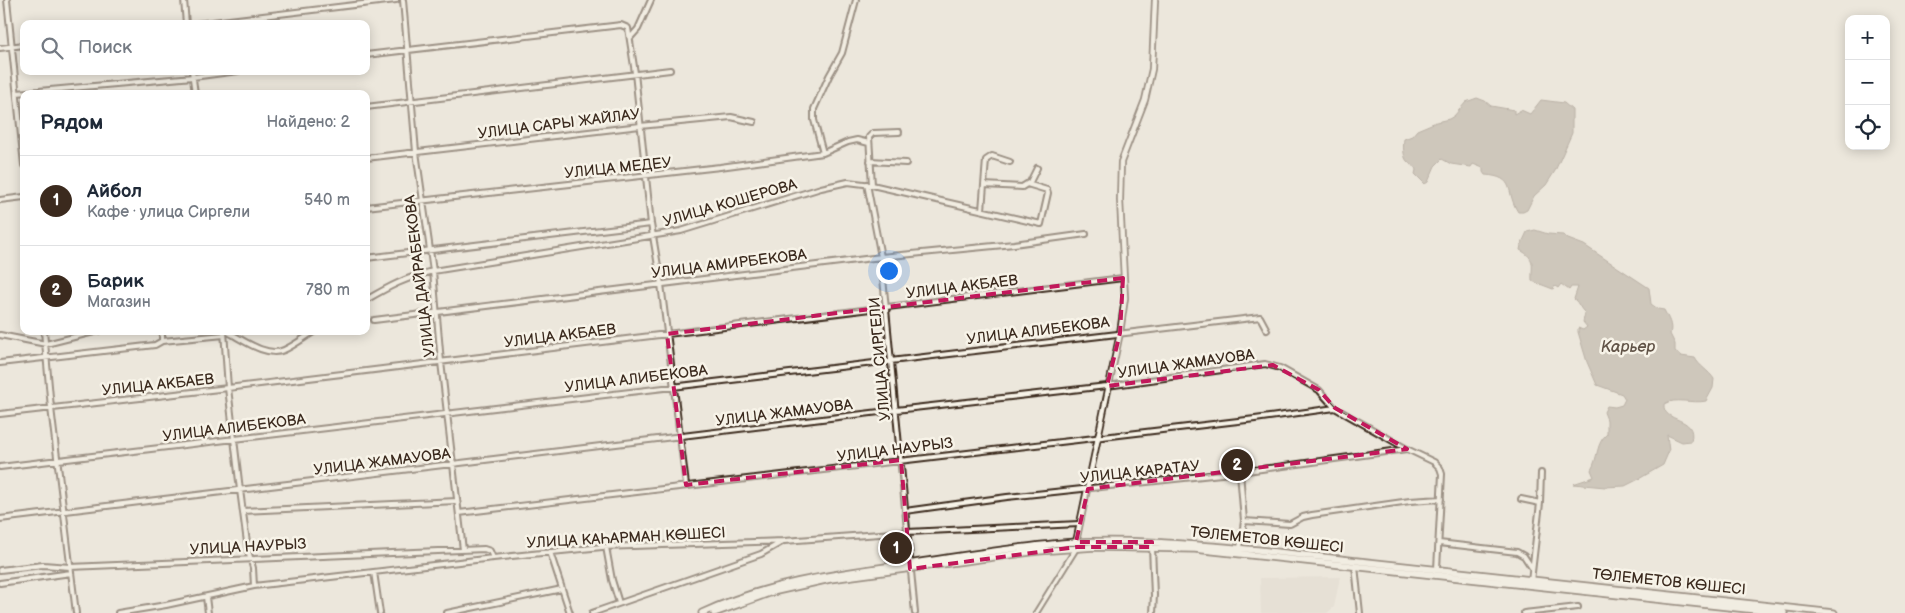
<!DOCTYPE html>
<html lang="ru">
<head>
<meta charset="utf-8">
<style>
  :root { --surface:#fff; --page:#f6f6f7; --text:#1f2937; --muted:#747a83; --line:#e0e1e3; --accent:#3b2a1e }
  body { margin:0; font-family:"Balsamiq Sans",sans-serif; background:var(--page); color:var(--text) }
  .controls { position:absolute; right:15px; top:15px; display:grid; overflow:hidden; border-radius:10px; box-shadow:0 2px 12px #0003 }
  .controls button { width:45px; height:45px; display:grid; place-items:center; padding:0; border:0; border-bottom:1px solid var(--line); background:var(--surface); color:var(--text); font:25px sans-serif }
  .you { position:absolute; left:888px; top:270px; width:18px; height:18px; margin:-12px; border:4px solid #fff; border-radius:50%; background:#1a73e8; box-shadow:0 0 0 8px #1a73e833 }
  .badge { display:grid; place-items:center; width:32px; height:32px; border-radius:50%; background:var(--accent); color:#fff; font-size:16px; font-weight:700 }
  .pin { position:absolute; translate:-50% -50%; border:2px solid #fff; box-shadow:0 1px 5px #0006 }
  .list { margin:0; padding:0; list-style:none }
  h2 { display:flex; justify-content:space-between; align-items:center; height:65px; margin:0; padding:0 20px; font-size:21px }
  h2 small { font-size:16px; font-weight:400; color:var(--muted) }
  .list li { display:grid; grid-template-columns:32px 1fr auto; gap:15px; align-items:center; box-sizing:border-box; height:90px; padding:0 20px; border-top:1px solid var(--line) }
  .list b { display:block; font-size:19px; white-space:nowrap }
  .list p { margin:0; font-size:16px; white-space:nowrap; color:var(--muted) }
  .list em { font-size:16px; font-style:normal; color:var(--muted) }
  .icon { flex:none; width:28px; height:28px; fill:none; stroke:currentColor; stroke-width:2; stroke-linecap:round; stroke-linejoin:round }
  .map { position:relative; flex:none; width:1905px; height:613px; overflow:hidden }
  .search { position:absolute; background:var(--surface); box-shadow:0 2px 12px #0003; left:20px; top:20px; width:350px; height:55px; display:flex; align-items:center; gap:12px; box-sizing:border-box; padding:0 18px; border-radius:10px; color:var(--muted); font-size:19px }
  .panel { position:absolute; background:var(--surface); box-shadow:0 2px 12px #0003; left:20px; top:90px; width:350px; height:245px; border-radius:10px }
  .map>svg:first-child { display:block }
</style>
</head>
<body>
<div class="map">
<svg width="1905" height="613" viewBox="0 0 1905 613">
  <rect width="100%" height="100%" fill="#ece7dc"/>
  <filter id="ink" filterUnits="userSpaceOnUse"><feTurbulence type="fractalNoise" baseFrequency=".02" numOctaves="2"/><feDisplacementMap in="SourceGraphic" scale="10" xChannelSelector="R" yChannelSelector="G"/><feConvolveMatrix kernelMatrix="1 2 1 2 8 2 1 2 1" color-interpolation-filters="sRGB"/></filter>
  <g filter="url(#ink)">
    <path fill="#ddd7cc" d="M 1340,577 L 1334,607 L 1327,613 L 1261,613 L 1260,578 Z"/>
    <path fill="#a89f93" stroke="#7c7064" d="M 1477,98 L 1485,101 L 1491,106 L 1514,110 L 1514,114 L 1521,110 L 1530,114 L 1541,100 L 1564,103 L 1572,110 L 1572,133 L 1555,171 L 1546,185 L 1534,196 L 1527,210 L 1523,212 L 1518,212 C 1505,192 1517,177 1485,175 L 1483,172 L 1483,168 L 1473,164 L 1471,167 L 1451,164 L 1442,159 L 1435,166 L 1428,182 L 1425,184 L 1415,174 L 1416,170 C 1414,164 1411,166 1407,161 C 1403,157 1403,144 1404,139 L 1412,136 L 1417,130 L 1436,122 L 1449,119 L 1454,116 L 1466,102 Z
      M 1535,230 L 1548,234 L 1563,235 L 1568,239 L 1584,245 L 1649,288 L 1651,304 L 1658,309 L 1664,310 C 1668,318 1673,325 1670,334 L 1675,344 L 1675,351 L 1681,356 L 1695,358 C 1699,366 1709,371 1714,379 L 1713,388 L 1706,401 C 1693,404 1675,397 1664,404 C 1662,424 1698,415 1691,441 L 1682,442 L 1667,435 L 1669,451 L 1663,465 L 1637,480 L 1625,486 L 1605,487 L 1573,484 L 1594,477 L 1591,470 C 1598,459 1596,442 1607,434 L 1607,420 L 1604,412 L 1607,406 L 1615,407 L 1622,405 L 1625,399 L 1622,394 L 1597,385 L 1587,362 L 1578,332 L 1578,328 L 1583,330 L 1587,327 L 1583,322 L 1585,313 C 1580,309 1579,303 1574,299 L 1578,287 L 1571,287 L 1569,290 L 1561,284 L 1558,288 L 1555,286 L 1553,289 L 1532,281 C 1531,266 1537,259 1520,250 L 1521,245 L 1527,232 Z"/>
    <g fill="none" stroke-linecap="round" stroke-linejoin="round">
      <g stroke="#3b2a1e" stroke-width="8">
        <path id="minor" d="M 7,0 L 24,165
          M 184,0 L 186,24
          M 403,0 L 416,152 L 433,271 L 441,362 L 463,550
          M 196,24 L 396,0
          M 630,38 L 638,29 L 651,0
          M 0,48 L 24,45
          M 366,55 L 621,25 L 628,28 L 635,73 L 651,224 L 661,284 L 686,485
          M 192,71 L 195,94
          M 17,93 L 193,77 L 238,71
          M 366,107 L 670,70
          M 823,153 L 814,120 L 814,109 L 829,76 L 842,53 L 856,0
          M 366,158 L 640,126 L 731,117 L 754,122
          M 870,161 L 906,163
          M 867,184 L 881,257 L 915,613
          M 872,185 L 869,137 L 873,133 L 899,132
          M 984,185 L 1022,187 L 1030,182 L 1037,168
          M 0,200 L 24,197
          M 366,207 L 720,167 L 823,153 L 848,142 L 857,140 L 869,143
          M 982,210 L 986,160 L 992,156 L 1010,162
          M 366,258 L 651,224
          M 366,300 C 390,286 405,278 433,271 L 681,231 L 821,188 L 848,182 L 872,185 L 1041,224 L 1048,193 L 1047,190 L 1027,184
          M 374,320 L 881,257 L 1014,244 L 1086,234
          M 44,331 L 51,408 L 76,613
          M 162,331 L 162,341
          M 224,331 L 228,388 L 240,490 L 248,550 L 253,568 L 254,586
          M 226,331 C 242,339 266,358 284,350 C 295,345 305,337 315,331
          M 0,335 L 46,344 L 98,331
          M 0,363 L 155,345 L 162,341 L 224,335
          M 0,414 L 228,388 L 1123,278
          M 0,467 L 1252,318 L 1260,317 L 1267,330
          M 1521,499 L 1540,503
          M 243,511 L 457,501
          M 905,511 L 1007,497 L 1240,472 L 1407,449
          M 459,513 L 1255,419 L 1335,408
          M 0,519 L 896,410 L 1107,386 L 1265,364 L 1280,368 L 1319,390 L 1335,408 L 1407,449 L 1434,462 L 1440,468 L 1442,474 L 1437,569
          M 1244,521 L 1290,524 L 1303,517 L 1312,515 L 1410,501 L 1441,499
          M 1439,543 L 1517,552 L 1524,556 L 1532,568
          M 606,547 L 612,580 L 619,603
          M 1152,547 L 1154,595 L 1153,613
          M 1240,548 L 1244,521 L 1240,472
          M 550,552 L 570,613
          M 1355,566 L 1360,613
          M 0,570 L 43,565 L 70,567 L 484,549 L 490,551 L 493,558
          M 374,572 L 380,613
          M 1531,581 L 1540,503 L 1541,473
          M 0,583 L 71,573
          M 206,597 L 208,613
          M 118,613 L 166,605 L 254,586 L 493,558 L 602,547 L 784,541 L 907,532 L 1079,524
          M 447,613 L 562,589
          M 592,613 L 761,554 L 782,542
          M 1036,613 L 1077,547
          M 1524,613 L 1578,607"/>
      </g>
      <g stroke="#3b2a1e" stroke-width="8">
        <path id="tertiary" d="M 1076,542 L 1120,333 L 1125,298 L 1120,200 L 1121,162 L 1145,100 L 1152,69 L 1155,0"/>
      </g>
      <g stroke="#3b2a1e" stroke-width="9">
        <path id="primary" d="M 702,613 C 769,582 835,574 907,564 C 963,556 1020,546 1076,542 C 1137,539 1197,545 1258,550 L 1834,613
          M 714,613 L 772,592 L 830,579 L 1038,551 L 1095,547 L 1195,549 L 1784,613"/>
      </g>
      <use href="#minor" stroke="#f7f3e8" stroke-width="4"/>
      <use href="#tertiary" stroke="#f7f3e8" stroke-width="4.5"/>
      <use href="#primary" stroke="#f7f3e8" stroke-width="5.5"/>
    </g>
  </g>
  <path d="M0 0H1905V613H0ZM 1123,278 L 1120,333 L 1107,386 L 1273,365 L 1319,390 L 1335,408 L 1407,449 L 1088,489 L 1076,542 L 1152,542 L 1152,547 L 1077,547 L 910,569 L 901,460 L 686,485 L 667,334 Z" fill="#ece7dc" fill-opacity=".55" fill-rule="evenodd"/>
  <path fill="none" stroke="#c2185b" stroke-width="4" stroke-dasharray="10 6" stroke-linejoin="round" d="M 1123,278 L 1120,333 L 1107,386 L 1273,365 L 1319,390 L 1335,408 L 1407,449 L 1088,489 L 1076,542 L 1152,542 L 1152,547 L 1077,547 L 910,569 L 901,460 L 686,485 L 667,334 Z"/>
  <g text-anchor="middle" dominant-baseline="central" stroke-width="5" stroke-linejoin="round" paint-order="stroke">
    <g font-size="15" fill="#3b2a1e" stroke="#f7f3e8">
      <text transform="translate(559 124) rotate(-7)">УЛИЦА САРЫ ЖАЙЛАУ</text>
      <text transform="translate(618 168) rotate(-6)">УЛИЦА МЕДЕУ</text>
      <text transform="translate(730 203) rotate(-16)">УЛИЦА КОШЕРОВА</text>
      <text transform="translate(729 264) rotate(-7)">УЛИЦА АМИРБЕКОВА</text>
      <text transform="translate(420 276) rotate(-97)">УЛИЦА ДАЙРАБЕКОВА</text>
      <text transform="translate(962 287) rotate(-7)">УЛИЦА АКБАЕВ</text>
      <text transform="translate(1038 331) rotate(-7)">УЛИЦА АЛИБЕКОВА</text>
      <text transform="translate(560 336) rotate(-7)">УЛИЦА АКБАЕВ</text>
      <text transform="translate(880 359) rotate(-95)">УЛИЦА СИРГЕЛИ</text>
      <text transform="translate(1186 364) rotate(-8)">УЛИЦА ЖАМАУОВА</text>
      <text transform="translate(636 379) rotate(-7)">УЛИЦА АЛИБЕКОВА</text>
      <text transform="translate(158 385) rotate(-6)">УЛИЦА АКБАЕВ</text>
      <text transform="translate(784 413) rotate(-7)">УЛИЦА ЖАМАУОВА</text>
      <text transform="translate(234 428) rotate(-7)">УЛИЦА АЛИБЕКОВА</text>
      <text transform="translate(895 450) rotate(-7)">УЛИЦА НАУРЫЗ</text>
      <text transform="translate(382 462) rotate(-7)">УЛИЦА ЖАМАУОВА</text>
      <text transform="translate(1140 472) rotate(-6)">УЛИЦА КАРАТАУ</text>
      <text transform="translate(626 538) rotate(-3)">УЛИЦА КАҺАРМАН КӨШЕСІ</text>
      <text transform="translate(1267 540) rotate(6)">ТӨЛЕМЕТОВ КӨШЕСІ</text>
      <text transform="translate(248 547) rotate(-3)">УЛИЦА НАУРЫЗ</text>
      <text transform="translate(1669 582) rotate(6)">ТӨЛЕМЕТОВ КӨШЕСІ</text>
    </g>
    <g font-size="16" font-style="italic" fill="#615347" stroke="#f7f3e8">
      <text x="1628" y="347">Карьер</text>
    </g>
  </g>
</svg>
<div class="controls">
<button>+</button>
<button>−</button>
<button><svg class="icon" aria-label="locate" viewBox="0 0 24 24"><circle cx="12" cy="12" r="6"/><path d="M12 2v4M12 18v4M2 12h4M18 12h4"/></svg></button>
</div>
<div class="you"></div>
<div class="pin badge" style="left:896px;top:548px">1</div>
<div class="pin badge" style="left:1237px;top:465px">2</div>
<div class="search"><svg class="icon" aria-label="search" viewBox="0 0 24 24"><circle cx="10" cy="10" r="6"/><path d="M15 15l6 6"/></svg>Поиск</div>
<section class="panel">
<h2>Рядом<small>Найдено: 2</small></h2>
<ul class="list">
<li><span class="badge">1</span><div><b>Айбол</b><p>Кафе · улица Сиргели</p></div><em>540 m</em></li>
<li><span class="badge">2</span><div><b>Барик</b><p>Магазин</p></div><em>780 m</em></li>
</ul>
</section>
</div>
</body>
</html>
